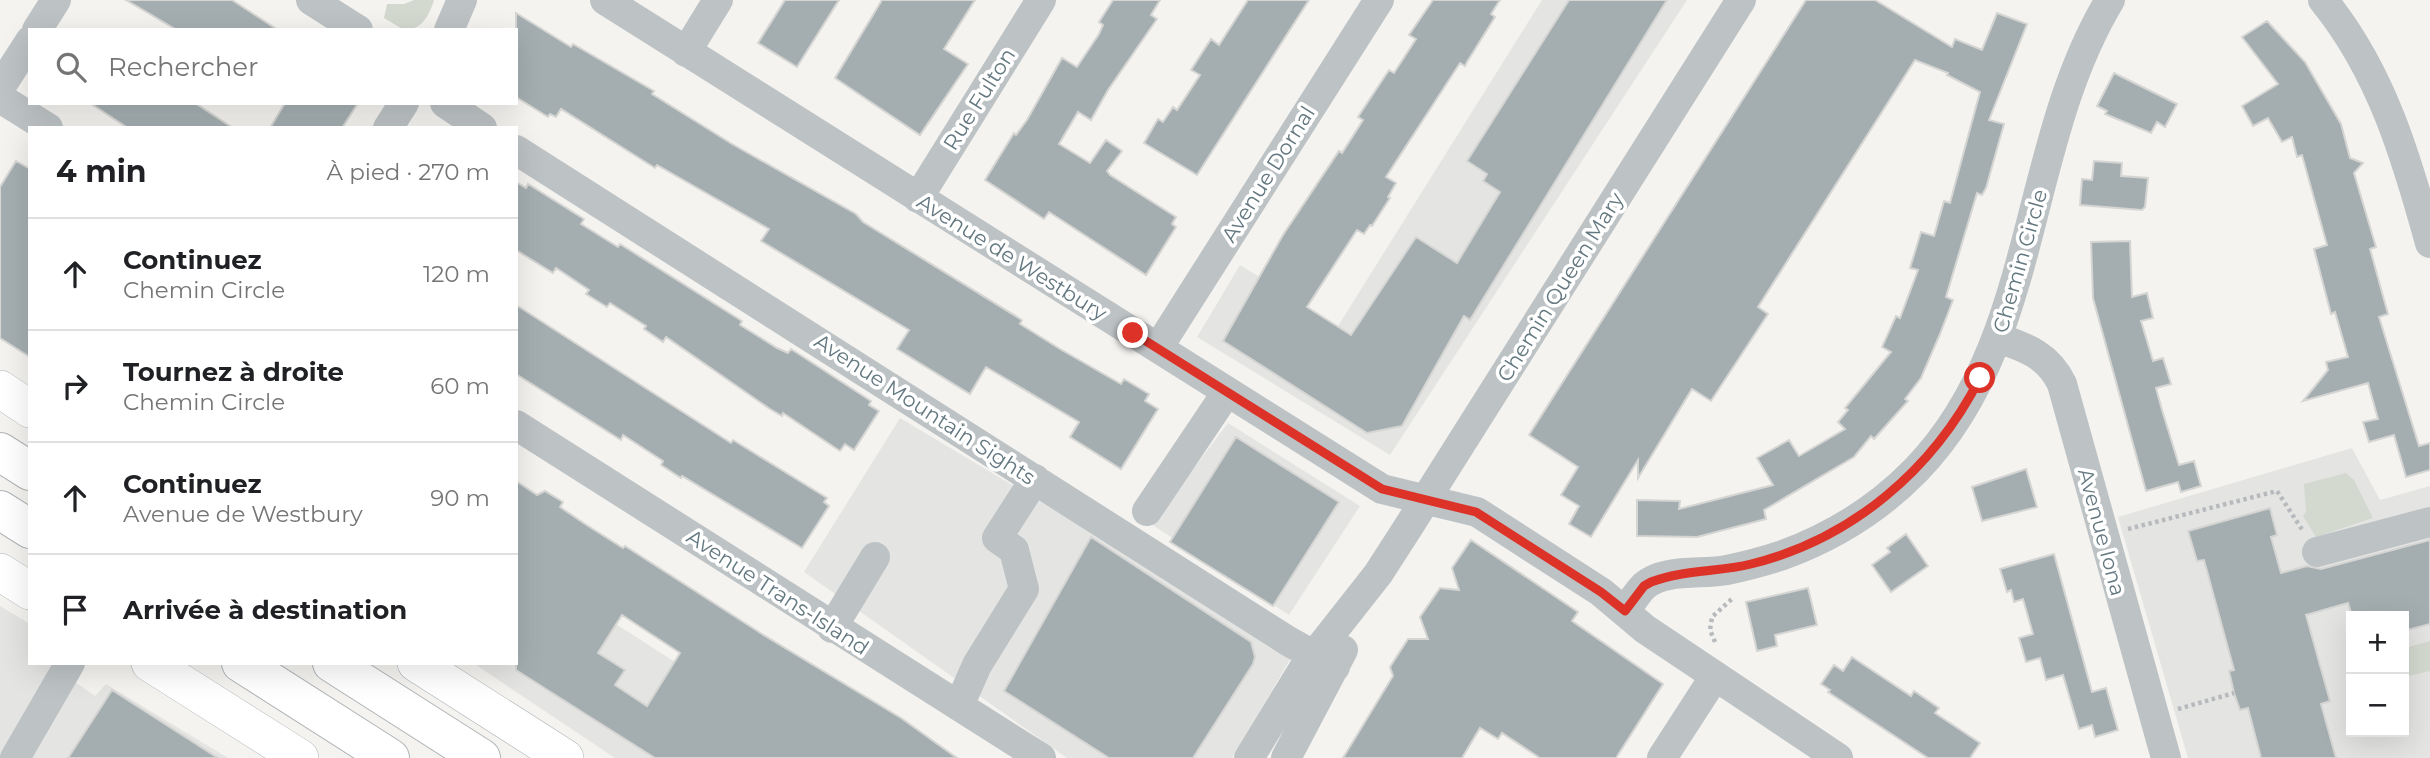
<!DOCTYPE html>
<html lang="fr">
<head>
<meta charset="utf-8">
<style>
  :root { --surface:#fff; --page:#f2f2f2; --text:#202124; --muted:#757577; --line:#e0e0e0 }
  body { margin:0; font-family:Montserrat,sans-serif; background:var(--page); color:var(--text) }
  .controls { position:absolute; right:21px; bottom:21px; display:grid; overflow:hidden; border-radius:0px; box-shadow:0 7px 28px #0002 }
  .controls button { width:63px; height:63px; display:grid; place-items:center; padding:0; border:0; border-bottom:2px solid var(--line); background:var(--surface); color:var(--text); font:35px sans-serif }
  .stop { position:absolute; width:21px; height:21px; margin:-16px; border:5px solid #dc3228; border-radius:50%; background:#fff }
  .stop.end { background:#dc3228; border-color:#fff; box-shadow:0 2px 7px #0008 }
  .list { margin:0; padding:0; list-style:none }
  h2 { display:flex; justify-content:space-between; align-items:center; height:91px; margin:0; padding:0 28px; font-size:30px }
  h2 small { font-size:23px; font-weight:400; color:var(--muted) }
  .list li { display:grid; grid-template-columns:46px 1fr auto; gap:21px; align-items:center; box-sizing:border-box; height:112px; padding:0 28px; border-top:2px solid var(--line) }
  .list b { display:block; font-size:26px; white-space:nowrap }
  .list p { margin:0; font-size:23px; white-space:nowrap; color:var(--muted) }
  .list em { font-size:23px; font-style:normal; color:var(--muted) }
  .icon { flex:none; width:38px; height:38px; fill:none; stroke:currentColor; stroke-width:2; stroke-linecap:round; stroke-linejoin:round }
  .map { position:relative; flex:none; width:2430px; height:758px; overflow:hidden }
  .search { position:absolute; background:var(--surface); box-shadow:0 7px 28px #0002; left:28px; top:28px; width:490px; height:77px; display:flex; align-items:center; gap:18px; box-sizing:border-box; padding:0 24px; border-radius:0px; color:var(--muted); font-size:26px }
  .panel { position:absolute; background:var(--surface); box-shadow:0 7px 28px #0002; left:28px; top:126px; width:490px; height:539px; border-radius:0px }
  .map>svg:first-child { display:block }
</style>
</head>
<body>
<div class="map">
<svg width="2430" height="758" viewBox="0 0 2430 758">
  <rect width="100%" height="100%" fill="#f4f3f0"/>
  <path fill="#e4e5e3" fill-rule="evenodd" d="M 1542,0 L 1687,0 L 1390,455 L 1197,337 L 1240,265 L 1338,326 Z
    M 900,418 L 1294,653 L 1232,758 L 1067,758 L 804,572 Z
    M 1228,423 L 1360,506 L 1289,615 L 1151,524 Z
    M 2352,448 L 2380,500 L 2430,486 L 2430,758 L 2188,758 L 2118,517 ZM 2351,616 L 2404,616 L 2404,732 L 2351,732 Z
    M 516,560 L 825,758 L 615,758 L 473,663 L 516,663 Z
    M 0,606 L 30,624 L 30,663 L 48,663 L 95,696 L 106,684 L 228,758 L 0,758 Z"/>
  <path fill="#d4d9cf" d="M 414,0 L 434,0 C 429,16 422,30 404,30 L 384,18 L 387,4 L 404,4 Z
    M 2346,473 L 2354,480 L 2373,518 L 2316,537 L 2303,516 L 2306,512 L 2304,484 Z
    M 2430,641 L 2430,671 L 2409,676 L 2404,648 Z"/>
  <path fill="#a4aeb1" stroke="#d5d5d3" stroke-width="2" fill-rule="evenodd" d="M 126,0 L 232,0 L 278,30 L 177,30 Z
    M 785,0 L 839,0 L 797,67 L 758,43 Z
    M 882,0 L 975,0 L 944,49 L 968,64 L 920,135 L 835,78 Z
    M 1113,0 L 1160,0 L 1151,15 L 1157,19 L 1108,90 L 1091,120 L 1078,112 L 1059,144 L 1090,163 L 1106,140 L 1122,151 L 1107,171 L 1110,175 L 1176,217 L 1172,224 L 1176,227 L 1146,275 L 1049,212 L 1044,219 L 985,180 L 1014,133 L 1016,135 L 1027,120 L 1062,58 L 1077,67 L 1099,34 L 1103,25 L 1099,22 Z
    M 1248,0 L 1309,0 L 1197,175 L 1144,143 L 1158,119 L 1163,122 L 1173,107 L 1177,110 L 1200,75 L 1191,70 L 1211,39 L 1219,45 Z
    M 1433,0 L 1500,0 L 1491,14 L 1495,17 L 1467,62 L 1465,66 L 1460,63 L 1386,177 L 1396,183 L 1388,197 L 1390,198 L 1372,226 L 1370,225 L 1364,234 L 1357,230 L 1307,307 L 1351,335 L 1416,237 L 1457,263 L 1500,192 L 1483,181 L 1487,174 L 1467,161 L 1569,0 L 1667,0 L 1470,320 L 1464,316 L 1402,426 L 1367,433 L 1223,341 L 1283,235 L 1339,151 L 1342,153 L 1363,120 L 1358,117 L 1389,70 L 1394,73 L 1416,39 L 1409,35 Z
    M 1806,0 L 1875,0 L 1952,47 L 1955,39 L 1982,50 L 1997,13 L 2027,24 L 1989,120 L 2004,124 L 1986,188 L 1982,195 L 1977,193 L 1946,297 L 1953,300 L 1940,334 L 1921,378 L 1905,399 L 1908,401 L 1874,439 L 1871,436 L 1854,457 L 1764,510 L 1766,519 L 1697,537 L 1637,536 L 1637,500 L 1680,501 L 1679,509 L 1773,485 L 1757,458 L 1789,440 L 1799,456 L 1845,429 L 1838,422 L 1848,410 L 1845,408 L 1891,352 L 1882,347 L 1896,316 L 1900,318 L 1918,270 L 1910,268 L 1921,232 L 1934,236 L 1944,201 L 1950,203 L 1980,92 L 1947,75 L 1948,73 L 1915,60 L 1758,307 L 1768,314 L 1711,401 L 1692,389 L 1638,478 L 1638,460 L 1591,537 L 1569,524 L 1579,506 L 1561,495 L 1578,467 L 1529,435 Z
    M 516,13 L 571,47 L 573,44 L 654,91 L 652,94 L 732,144 L 856,214 L 863,222 L 1022,320 L 1020,324 L 1060,349 L 1121,384 L 1124,379 L 1149,394 L 1145,401 L 1158,409 L 1121,469 L 1070,437 L 1079,422 L 986,367 L 970,394 L 897,349 L 909,330 L 761,241 L 769,229 L 657,165 L 655,168 L 561,109 L 556,117 L 550,114 L 548,117 L 516,97 Z
    M 2267,21 L 2305,62 L 2341,124 L 2350,158 L 2363,163 L 2354,173 L 2376,247 L 2370,249 L 2388,314 L 2379,317 L 2419,446 L 2430,443 L 2430,470 L 2406,477 L 2394,435 L 2369,442 L 2363,422 L 2378,419 L 2368,383 L 2303,401 L 2328,370 L 2326,362 L 2348,357 L 2335,312 L 2331,314 L 2314,249 L 2327,245 L 2302,155 L 2297,157 L 2292,137 L 2282,142 L 2268,118 L 2253,126 L 2242,106 L 2278,84 L 2242,37 Z
    M 2114,73 L 2177,104 L 2165,127 L 2157,122 L 2151,133 L 2105,114 L 2107,111 L 2097,106 Z
    M 90,103 L 195,103 L 233,128 L 128,128 Z
    M 285,103 L 358,103 L 342,128 L 270,128 Z
    M 16,161 L 30,169 L 30,357 L 0,338 L 0,187 Z
    M 2094,161 L 2122,163 L 2121,176 L 2148,178 L 2145,207 L 2142,210 L 2080,205 L 2082,179 L 2092,180 Z
    M 516,182 L 526,188 L 528,184 L 584,219 L 581,224 L 618,247 L 620,244 L 742,321 L 740,325 L 777,348 L 788,353 L 791,349 L 871,401 L 869,405 L 879,411 L 854,450 L 845,444 L 840,451 L 783,413 L 782,416 L 770,409 L 666,337 L 663,342 L 644,329 L 646,326 L 610,303 L 607,307 L 586,294 L 589,290 L 556,268 L 553,273 L 516,250 Z
    M 2130,241 L 2132,297 L 2147,293 L 2153,318 L 2141,321 L 2153,361 L 2163,358 L 2171,384 L 2156,388 L 2162,410 L 2179,465 L 2194,461 L 2201,486 L 2181,492 L 2178,482 L 2146,491 L 2093,298 L 2091,242 Z
    M 516,305 L 731,443 L 733,440 L 827,498 L 824,502 L 829,506 L 802,548 L 682,476 L 681,478 L 661,465 L 663,461 L 623,435 L 621,440 L 516,374 Z
    M 1236,437 L 1339,502 L 1273,606 L 1170,542 Z
    M 2026,469 L 2037,507 L 1982,521 L 1972,487 Z
    M 516,481 L 537,495 L 545,491 L 563,502 L 560,507 L 585,524 L 623,548 L 625,546 L 762,634 L 901,718 L 957,758 L 655,758 L 590,717 L 516,670 ZM 622,615 L 680,653 L 647,706 L 615,685 L 625,670 L 598,653 Z
    M 2270,508 L 2277,535 L 2271,537 L 2281,573 L 2307,566 L 2321,569 L 2430,540 L 2430,624 L 2404,631 L 2404,616 L 2352,616 L 2348,603 L 2306,615 L 2330,701 L 2321,704 L 2336,758 L 2261,758 L 2248,708 L 2240,710 L 2234,693 L 2229,671 L 2234,670 L 2204,560 L 2197,561 L 2188,531 Z
    M 1906,534 L 1928,566 L 1891,592 L 1872,565 L 1890,552 L 1887,548 Z
    M 1091,537 L 1251,642 L 1255,657 L 1253,664 L 1193,758 L 1109,758 L 1004,691 Z
    M 1471,540 L 1578,612 L 1572,621 L 1663,684 L 1616,758 L 1540,758 L 1502,733 L 1498,739 L 1480,728 L 1462,758 L 1343,758 L 1393,676 L 1390,667 L 1408,639 L 1428,639 L 1420,617 L 1440,588 L 1459,590 L 1452,568 Z
    M 2054,554 L 2092,692 L 2106,688 L 2118,730 L 2095,737 L 2092,725 L 2079,729 L 2063,675 L 2046,680 L 2040,658 L 2026,662 L 2019,638 L 2033,634 L 2023,599 L 2014,602 L 2011,590 L 2007,592 L 2000,569 Z
    M 1808,588 L 1817,625 L 1775,635 L 1777,646 L 1757,651 L 1746,602 Z
    M 1852,657 L 1911,696 L 1914,691 L 1939,708 L 1935,713 L 1980,743 L 1970,758 L 1928,758 L 1828,692 L 1830,690 L 1821,684 L 1834,665 L 1843,671 Z
    M 112,690 L 218,758 L 68,758 Z"/>
  <g fill="none" stroke-linecap="round" stroke-linejoin="round">
    <g stroke="#aeb4b7" stroke-width="38">
      <path id="major" d="M 0,389 L 30,409
        M 0,572 L 30,591
        M 150,663 L 300,758
        M 416,663 L 565,758"/>
    </g>
    <g stroke="#b0b5b7" stroke-width="40">
      <path id="highway" d="M 0,452 L 30,471
        M 0,510 L 30,529
        M 241,663 L 390,758
        M 332,663 L 481,758"/>
    </g>
    <path stroke="#b7babc" stroke-width="4.5" stroke-dasharray="3.5 3.5" stroke-linecap="butt" d="M 2128,529 L 2277,491 L 2303,531
      M 1715,642 L 1710,630 L 1712,617 L 1734,597
      M 2178,709 L 2234,693"/>
    <path stroke="#bdc2c4" stroke-width="30" d="M 311,0 L 358,30
      M 605,0 L 1382,489 L 1477,512 L 1601,592 L 1645,629 L 1838,758
      M 2323,0 C 2381,71 2406,156 2430,243
      M 37,30 L 56,0
      M 449,30 L 462,0
      M 686,52 L 718,0
      M 0,88 L 30,41
      M 0,98 L 48,128
      M 445,103 L 482,128
      M 388,128 L 404,103
      M 516,150 L 1288,641 L 1335,667
      M 918,198 L 1041,0
      M 1998,338 C 2027,348 2048,355 2062,384 L 2166,758
      M 1158,348 L 1379,0
      M 516,425 L 1041,758
      M 1147,511 L 1227,392
      M 2317,552 L 2430,522
      M 1625,611 C 1631,603 1637,593 1644,586 C 1664,568 1702,575 1727,570 C 1746,566 1765,561 1783,555 C 1832,537 1879,508 1916,470 C 2040,342 2021,147 2110,0
      M 832,628 L 875,557
      M 959,706 L 977,665 L 1024,589 L 1014,550 L 997,538 L 1035,479
      M 15,758 L 70,663
      M 1249,758 L 1304,668 L 1378,574 L 1407,529 L 1741,0
      M 1286,758 L 1343,650
      M 1662,758 L 1715,676"/>
    <use href="#major" stroke="#fff" stroke-width="37"/>
    <use href="#highway" stroke="#fff" stroke-width="38"/>
  </g>
  <g fill="none" stroke-linecap="round" stroke-linejoin="round">
    <path stroke="#dc3228" stroke-width="9" d="M 1133,333 L 1382,489 L 1476,512 L 1601,592 L 1625,611 L 1644,586 L 1651,582 C 1682,570 1719,572 1751,564 C 1852,539 1933,470 1980,378"/>
  </g>
  <g text-anchor="middle" dominant-baseline="central" stroke-width="7" stroke-linejoin="round" paint-order="stroke">
    <g font-size="21" fill="#647880" stroke="#fff">
      <text transform="translate(979 99) rotate(-58)">Rue Fulton</text>
      <text transform="translate(1268 174) rotate(-58)">Avenue Dornal</text>
      <text transform="translate(1012 257) rotate(32)">Avenue de Westbury</text>
      <text transform="translate(2020 261) rotate(-74)">Chemin Circle</text>
      <text transform="translate(1560 287) rotate(-58)">Chemin Queen Mary</text>
      <text transform="translate(925 409) rotate(33)">Avenue Mountain Sights</text>
      <text transform="translate(2102 532) rotate(75)">Avenue Iona</text>
      <text transform="translate(778 592) rotate(33)">Avenue Trans-Island</text>
    </g>
  </g>
</svg>
<div class="controls">
<button>+</button>
<button>−</button>
</div>
<div class="stop" style="left:1980px;top:378px"></div>
<div class="stop end" style="left:1133px;top:333px"></div>
<div class="search"><svg class="icon" aria-label="search" viewBox="0 0 24 24"><circle cx="10" cy="10" r="6"/><path d="M15 15l6 6"/></svg>Rechercher</div>
<section class="panel">
<h2>4 min<small>À pied · 270 m</small></h2>
<ul class="list">
<li><svg class="icon" aria-label="ahead" viewBox="0 0 24 24"><path d="M12 20V5M6 11l6-6 6 6"/></svg><div><b>Continuez</b><p>Chemin Circle</p></div><em>120 m</em></li>
<li><svg class="icon" aria-label="right" viewBox="0 0 24 24"><path d="M7 20v-9h11M14 6l5 5-5 5"/></svg><div><b>Tournez à droite</b><p>Chemin Circle</p></div><em>60 m</em></li>
<li><svg class="icon" aria-label="ahead" viewBox="0 0 24 24"><path d="M12 20V5M6 11l6-6 6 6"/></svg><div><b>Continuez</b><p>Avenue de Westbury</p></div><em>90 m</em></li>
<li><svg class="icon" aria-label="arrive" viewBox="0 0 24 24"><path d="M6 21V4h12l-3 4 3 4H6"/></svg><div><b>Arrivée à destination</b></div></li>
</ul>
</section>
</div>
</body>
</html>
